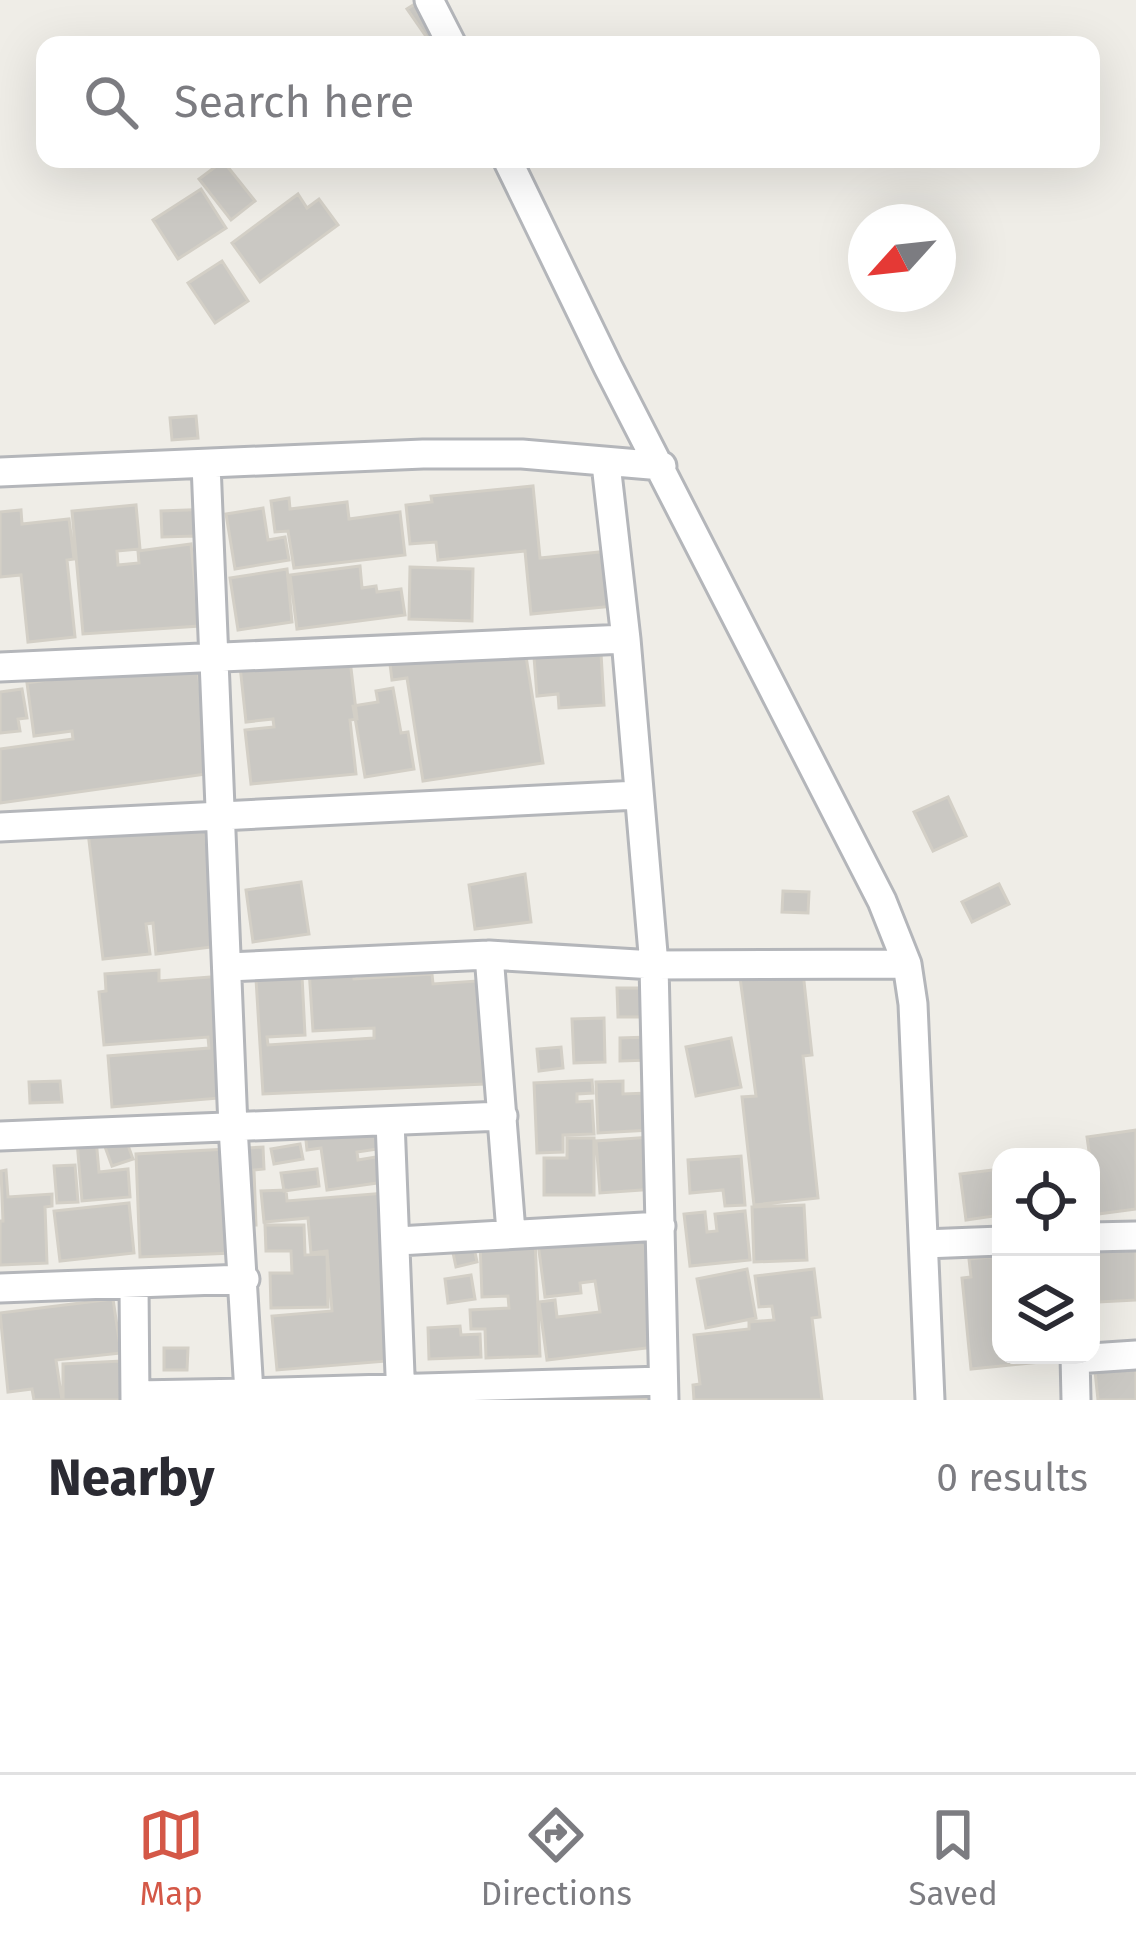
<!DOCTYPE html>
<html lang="en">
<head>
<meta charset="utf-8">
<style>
  :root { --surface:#fff; --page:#f7f7f7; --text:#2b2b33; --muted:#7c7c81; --line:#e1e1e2; --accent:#d45847 }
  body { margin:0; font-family:"Fira Sans",sans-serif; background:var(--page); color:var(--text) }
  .controls { position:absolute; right:36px; bottom:36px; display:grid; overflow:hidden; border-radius:24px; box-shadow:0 12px 48px #0002 }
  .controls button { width:108px; height:108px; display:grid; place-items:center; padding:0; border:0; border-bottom:3px solid var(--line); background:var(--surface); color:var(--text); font:60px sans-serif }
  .compass { position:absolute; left:848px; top:204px; width:108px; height:108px; border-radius:50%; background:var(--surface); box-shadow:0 12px 48px #0002; rotate:243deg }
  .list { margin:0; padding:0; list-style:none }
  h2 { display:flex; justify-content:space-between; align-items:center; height:156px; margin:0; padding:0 48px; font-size:51px }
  h2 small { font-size:39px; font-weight:400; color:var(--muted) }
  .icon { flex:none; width:66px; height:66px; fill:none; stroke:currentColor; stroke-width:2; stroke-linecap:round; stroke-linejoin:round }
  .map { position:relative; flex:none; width:1136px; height:1400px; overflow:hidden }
  .search { position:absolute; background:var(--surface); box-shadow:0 12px 48px #0002; left:36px; right:36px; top:36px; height:132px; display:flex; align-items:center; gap:30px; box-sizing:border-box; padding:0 42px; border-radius:24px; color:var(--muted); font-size:45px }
  .sheet { height:372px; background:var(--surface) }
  nav { display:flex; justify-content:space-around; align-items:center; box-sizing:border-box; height:168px; border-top:3px solid var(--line); background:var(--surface); font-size:33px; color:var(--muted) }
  nav a { display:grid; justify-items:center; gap:6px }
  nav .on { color:var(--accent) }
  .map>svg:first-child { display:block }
</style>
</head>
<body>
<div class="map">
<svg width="1136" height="1400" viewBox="0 0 1136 1400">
  <rect width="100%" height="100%" fill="#efede7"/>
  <path fill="#cac8c3" stroke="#d3cfc6" stroke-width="3" d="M 421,0 L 439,0 L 460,31 L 439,45 L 432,45 L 407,9 Z
    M 223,161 L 255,201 L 231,220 L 199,179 Z
    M 201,189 L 226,228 L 178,259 L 153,220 Z
    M 298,194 L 307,208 L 319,199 L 338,225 L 260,282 L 232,243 Z
    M 222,261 L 248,301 L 215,323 L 188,283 Z
    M 196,416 L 198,438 L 172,440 L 170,418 Z
    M 533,486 L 540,558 L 610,551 L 615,606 L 531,614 L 525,551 L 438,560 L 436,542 L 410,544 L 406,505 L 432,502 L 431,496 Z
    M 289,498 L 290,509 L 347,502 L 349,519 L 400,512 L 405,555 L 294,568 L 288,531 L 275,532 L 271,501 Z
    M 136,505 L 140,549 L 117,551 L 118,565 L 139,563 L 138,551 L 191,544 L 199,626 L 83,634 L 72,511 Z
    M 263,508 L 268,540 L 285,537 L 289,560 L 235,569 L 226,514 Z
    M 213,509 L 214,548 L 195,549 L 195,536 L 162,537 L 161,511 Z
    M 21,510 L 22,524 L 69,519 L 74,559 L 67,560 L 75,637 L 28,642 L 21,575 L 0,577 L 0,512 Z
    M 360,566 L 362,588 L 376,586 L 377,592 L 401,589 L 405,615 L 297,629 L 290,575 Z
    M 410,567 L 473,569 L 472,621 L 409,619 Z
    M 287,569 L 292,622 L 238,630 L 230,578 Z
    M 524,644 L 543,763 L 423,781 L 407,678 L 392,680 L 390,664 Z
    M 601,653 L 604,705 L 559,708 L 558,694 L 537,696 L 534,657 Z
    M 196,659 L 213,773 L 0,803 L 0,749 L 73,739 L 72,731 L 34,736 L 27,683 Z
    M 350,660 L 357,719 L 350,720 L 356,774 L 251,784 L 245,730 L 274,727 L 273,719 L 246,722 L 240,666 Z
    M 393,688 L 401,733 L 408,732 L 414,769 L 365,777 L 353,706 L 378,702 L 376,691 Z
    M 22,689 L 27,718 L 18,719 L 20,731 L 0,733 L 0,692 Z
    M 948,797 L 966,836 L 933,851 L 914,812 Z
    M 203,816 L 219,946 L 156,954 L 153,923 L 146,924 L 150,954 L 103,959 L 88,832 Z
    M 525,874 L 531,922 L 475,929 L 469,885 Z
    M 301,882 L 309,934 L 253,942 L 246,890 Z
    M 999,884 L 1009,904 L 972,922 L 962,902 Z
    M 783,891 L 809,892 L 808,913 L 782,912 Z
    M 802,963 L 812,1055 L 803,1056 L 818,1198 L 754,1205 L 742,1097 L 756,1096 L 739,970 Z
    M 353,966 L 354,979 L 432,974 L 433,984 L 492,980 L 494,1057 L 482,1058 L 484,1084 L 263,1094 L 256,979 L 302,976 L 305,1035 L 267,1037 L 268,1045 L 374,1038 L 374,1028 L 313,1031 L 309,969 Z
    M 159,970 L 159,981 L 222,976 L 232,1097 L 112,1107 L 108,1056 L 209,1048 L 208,1037 L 104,1045 L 99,992 L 106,991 L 105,974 Z
    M 617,988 L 650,988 L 650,1017 L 618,1017 Z
    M 604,1018 L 605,1062 L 574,1063 L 572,1019 Z
    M 649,1037 L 650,1060 L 620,1061 L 620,1038 Z
    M 731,1038 L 741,1087 L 696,1096 L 686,1047 Z
    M 561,1047 L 563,1068 L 539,1071 L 537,1049 Z
    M 592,1080 L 593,1093 L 577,1094 L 577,1102 L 592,1101 L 594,1134 L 563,1135 L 563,1152 L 537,1153 L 534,1083 Z
    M 60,1081 L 62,1102 L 30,1103 L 29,1082 Z
    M 623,1081 L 623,1094 L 648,1093 L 650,1130 L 598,1133 L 596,1082 Z
    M 380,1120 L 384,1148 L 357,1152 L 358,1160 L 382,1156 L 385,1182 L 327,1190 L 321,1148 L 307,1150 L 305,1131 Z
    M 1136,1130 L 1136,1209 L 1098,1214 L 1087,1137 Z
    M 125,1137 L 133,1159 L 112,1166 L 104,1144 Z
    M 651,1137 L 655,1189 L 600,1193 L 596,1141 Z
    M 567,1138 L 594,1138 L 594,1195 L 544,1195 L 544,1158 L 567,1158 Z
    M 96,1139 L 99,1172 L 128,1169 L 130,1197 L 82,1201 L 77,1141 Z
    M 300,1144 L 303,1159 L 274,1164 L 271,1149 Z
    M 263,1147 L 264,1169 L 254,1170 L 256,1225 L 231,1226 L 232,1253 L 140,1257 L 136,1154 Z
    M 741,1156 L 745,1205 L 725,1206 L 723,1190 L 690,1193 L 688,1160 Z
    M 75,1165 L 78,1202 L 57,1203 L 54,1166 Z
    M 317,1169 L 319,1186 L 284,1191 L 281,1173 Z
    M 1001,1169 L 1001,1215 L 966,1220 L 960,1174 Z
    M 6,1170 L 8,1197 L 52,1194 L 52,1206 L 45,1207 L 47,1263 L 0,1265 L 0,1221 L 3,1221 L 1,1171 Z
    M 286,1190 L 287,1201 L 385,1193 L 400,1360 L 277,1370 L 272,1316 L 332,1311 L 327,1251 L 311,1253 L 308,1218 L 264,1222 L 261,1191 Z
    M 129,1203 L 134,1253 L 60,1261 L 54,1211 Z
    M 804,1205 L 807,1260 L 754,1262 L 752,1207 Z
    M 745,1211 L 750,1260 L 690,1266 L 684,1214 L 705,1212 L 707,1232 L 717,1231 L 715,1214 Z
    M 265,1225 L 304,1225 L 305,1255 L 327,1254 L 328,1307 L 271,1308 L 270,1273 L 292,1273 L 291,1251 L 266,1251 Z
    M 649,1236 L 663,1346 L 547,1360 L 539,1302 L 555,1300 L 557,1317 L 600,1312 L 595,1281 L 580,1283 L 581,1293 L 545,1297 L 538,1243 Z
    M 472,1238 L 477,1262 L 456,1267 L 451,1243 Z
    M 535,1239 L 540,1356 L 486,1358 L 485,1329 L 471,1329 L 470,1310 L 509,1308 L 508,1296 L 482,1297 L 480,1241 Z
    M 1136,1248 L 1136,1300 L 1099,1302 L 1096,1251 Z
    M 1001,1256 L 1001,1355 L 1080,1355 L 1081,1358 L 971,1369 L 962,1278 L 971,1277 L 969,1259 Z
    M 747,1269 L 756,1318 L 706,1328 L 697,1279 Z
    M 814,1269 L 820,1317 L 812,1318 L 822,1400 L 694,1400 L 693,1385 L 700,1384 L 694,1335 L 749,1329 L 749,1322 L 774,1320 L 772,1306 L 759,1307 L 755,1276 Z
    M 471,1275 L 475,1299 L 448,1303 L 445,1279 Z
    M 113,1299 L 121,1353 L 56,1360 L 62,1400 L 34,1400 L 32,1389 L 8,1392 L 0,1313 Z
    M 460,1326 L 461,1335 L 480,1334 L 481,1357 L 429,1359 L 428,1328 Z
    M 164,1348 L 188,1348 L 187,1370 L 164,1370 Z
    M 1136,1359 L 1136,1400 L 1098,1400 L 1095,1371 Z
    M 121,1361 L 124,1400 L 63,1400 L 63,1364 Z
    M 544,1386 L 670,1386 L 672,1400 L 545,1400 Z"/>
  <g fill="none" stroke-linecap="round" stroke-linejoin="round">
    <g stroke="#b4b6ba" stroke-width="33">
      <path id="minor" d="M 429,0 L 452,45
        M 507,159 L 608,367 L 882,901 L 907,964 L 913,1004 L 930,1400
        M 206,464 L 233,1127 L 249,1393 L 663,1381
        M 606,464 L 626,639 L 654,965 L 664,1400
        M 0,472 L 423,454 L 522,454 L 662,466
        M 0,667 L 626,639
        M 0,827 L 638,795
        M 489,955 L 511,1232
        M 228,967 L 489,955 L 654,965 L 907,964
        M 390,1121 L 401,1400
        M 0,1136 L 503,1116
        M 1091,1237 L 1136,1236
        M 398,1241 L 661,1226
        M 924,1244 L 1001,1241
        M 134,1286 L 135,1400
        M 0,1288 L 245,1279
        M 1075,1355 L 1076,1400
        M 1076,1359 L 1136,1355
        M 135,1395 L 249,1393"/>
    </g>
    <use href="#minor" stroke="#fff" stroke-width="27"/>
  </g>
</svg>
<div class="controls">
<button><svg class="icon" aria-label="locate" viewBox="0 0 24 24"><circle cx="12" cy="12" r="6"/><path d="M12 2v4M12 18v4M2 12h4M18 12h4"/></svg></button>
<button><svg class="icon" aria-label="layers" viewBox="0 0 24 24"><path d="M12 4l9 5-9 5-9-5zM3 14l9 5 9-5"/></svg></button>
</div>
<svg class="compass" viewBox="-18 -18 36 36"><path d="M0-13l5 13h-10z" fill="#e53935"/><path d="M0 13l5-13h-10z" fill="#7c7c81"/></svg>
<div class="search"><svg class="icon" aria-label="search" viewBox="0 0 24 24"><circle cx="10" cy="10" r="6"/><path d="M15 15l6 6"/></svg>Search here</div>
</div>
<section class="sheet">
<h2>Nearby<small>0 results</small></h2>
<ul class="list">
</ul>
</section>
<nav>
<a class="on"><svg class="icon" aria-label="map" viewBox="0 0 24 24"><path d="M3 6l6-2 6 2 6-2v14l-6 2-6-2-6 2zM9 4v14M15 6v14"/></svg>Map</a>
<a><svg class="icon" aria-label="directions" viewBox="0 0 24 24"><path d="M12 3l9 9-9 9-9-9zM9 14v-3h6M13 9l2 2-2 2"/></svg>Directions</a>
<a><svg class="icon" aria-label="saved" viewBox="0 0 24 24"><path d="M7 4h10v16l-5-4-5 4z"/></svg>Saved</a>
</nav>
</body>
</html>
